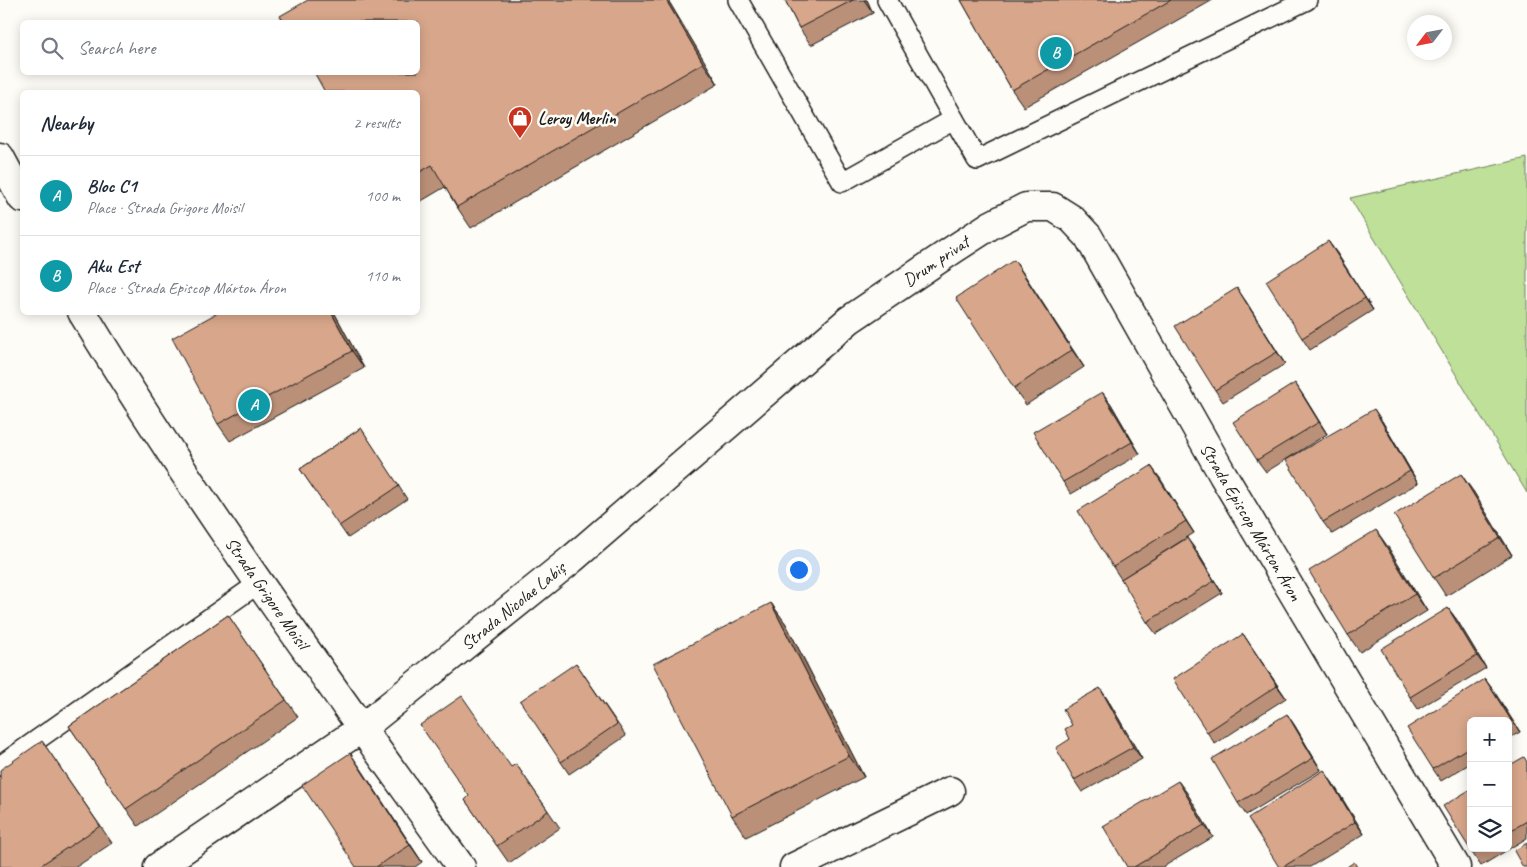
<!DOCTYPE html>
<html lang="en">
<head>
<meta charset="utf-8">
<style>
  :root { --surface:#fff; --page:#f2f2f3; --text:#1f2937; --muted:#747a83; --line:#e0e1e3; --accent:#c8321e }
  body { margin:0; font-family:Caveat,sans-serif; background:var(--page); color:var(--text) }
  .controls { position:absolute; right:15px; bottom:15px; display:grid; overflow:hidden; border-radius:8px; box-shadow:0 2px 12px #0003 }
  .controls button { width:45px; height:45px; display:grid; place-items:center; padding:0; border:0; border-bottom:1px solid var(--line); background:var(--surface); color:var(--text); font:25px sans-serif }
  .compass { position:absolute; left:1407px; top:15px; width:45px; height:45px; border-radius:50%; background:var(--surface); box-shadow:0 2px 12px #0003; rotate:238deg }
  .you { position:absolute; left:798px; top:569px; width:18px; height:18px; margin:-12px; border:4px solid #fff; border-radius:50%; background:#1a73e8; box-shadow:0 0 0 8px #1a73e833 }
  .badge { display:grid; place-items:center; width:32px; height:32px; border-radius:50%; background:var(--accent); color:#fff; font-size:16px; font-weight:700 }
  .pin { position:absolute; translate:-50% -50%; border:2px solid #fff; box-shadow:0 1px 5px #0006 }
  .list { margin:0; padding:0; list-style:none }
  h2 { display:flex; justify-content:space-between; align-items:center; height:65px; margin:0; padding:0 20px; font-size:21px }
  h2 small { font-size:16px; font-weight:400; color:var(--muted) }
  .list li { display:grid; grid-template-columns:32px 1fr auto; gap:15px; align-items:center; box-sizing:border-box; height:80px; padding:0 20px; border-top:1px solid var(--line) }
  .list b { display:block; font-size:19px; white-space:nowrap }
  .list p { margin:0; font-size:16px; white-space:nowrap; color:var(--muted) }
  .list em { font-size:16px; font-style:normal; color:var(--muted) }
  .icon { flex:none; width:28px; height:28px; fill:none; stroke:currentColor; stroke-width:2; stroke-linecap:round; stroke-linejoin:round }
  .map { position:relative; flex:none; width:1527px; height:867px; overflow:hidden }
  .search { position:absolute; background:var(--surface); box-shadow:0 2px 12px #0003; left:20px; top:20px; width:400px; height:55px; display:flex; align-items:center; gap:12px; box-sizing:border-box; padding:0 18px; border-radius:8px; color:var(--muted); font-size:19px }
  .panel { position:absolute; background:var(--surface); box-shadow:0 2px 12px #0003; left:20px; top:90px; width:400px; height:225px; border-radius:8px }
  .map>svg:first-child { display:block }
</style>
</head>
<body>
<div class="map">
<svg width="1527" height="867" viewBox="0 0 1527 867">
  <rect width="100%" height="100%" fill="#fdfcf7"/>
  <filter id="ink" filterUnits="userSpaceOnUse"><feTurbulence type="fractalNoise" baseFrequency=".02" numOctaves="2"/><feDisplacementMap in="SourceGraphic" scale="10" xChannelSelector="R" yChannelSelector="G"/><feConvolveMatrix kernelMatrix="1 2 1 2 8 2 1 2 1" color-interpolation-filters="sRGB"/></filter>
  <g filter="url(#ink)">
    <path fill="#bee099" stroke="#6d7e5a" d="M 1527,158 L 1527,493 L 1350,198 Z"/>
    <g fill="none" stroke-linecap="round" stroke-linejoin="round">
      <g stroke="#1c1c1c" stroke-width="22">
        <path id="lane" d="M 738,0 L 842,182 L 954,119
          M 887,0 L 977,160 L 1307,0
          M 0,766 L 259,583"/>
      </g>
      <g stroke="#1c1c1c" stroke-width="31">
        <path id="street" d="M 0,157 L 22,198
          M 82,312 C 198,504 331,685 461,867
          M 158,867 L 362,728 L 572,559 L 849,320 L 954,249 L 991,225 L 1026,207 L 1053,207 L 1072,219 L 1088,236 L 1223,475 L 1456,867
          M 794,867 L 950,791"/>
      </g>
      <use href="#lane" stroke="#fdfcf7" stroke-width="19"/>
      <use href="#street" stroke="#fdfcf7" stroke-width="28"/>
    </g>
    <path fill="#ba9078" stroke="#1c1c1c" d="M 308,0 L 668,0 L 718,84 L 471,228 L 457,207 L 445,187 L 418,203 L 418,92 Z
      M 785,0 L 867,0 L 873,13 L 811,45 L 799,28 Z
      M 961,0 L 1213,0 L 1024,107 L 1012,90 Z
      M 1328,241 L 1373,310 L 1310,350 L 1302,338 Z
      M 1014,260 L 1084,367 L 1026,405 L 1014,388 Z
      M 1245,300 L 1285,364 L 1223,402 L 1215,390 Z
      M 334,312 L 364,368 L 230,441 L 218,424 Z
      M 1102,392 L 1111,404 L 1140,454 L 1071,494 L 1063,482 Z
      M 1303,395 L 1327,434 L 1266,472 L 1257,460 Z
      M 1382,421 L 1418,483 L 1332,534 L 1323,522 Z
      M 361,428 L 407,499 L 348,538 L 300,469 Z
      M 1151,466 L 1194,533 L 1121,579 L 1113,567 Z
      M 1473,491 L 1512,555 L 1446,596 L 1434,578 Z
      M 1388,547 L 1427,611 L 1360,652 L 1348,635 Z
      M 1196,550 L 1222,593 L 1156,634 L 1147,622 Z
      M 771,603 L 786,624 L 864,777 L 746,837 L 732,816 Z
      M 1448,608 L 1457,620 L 1486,668 L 1418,709 L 1410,697 Z
      M 228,615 L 298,717 L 138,826 L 69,726 Z
      M 1243,634 L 1286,698 L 1215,744 L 1207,732 Z
      M 576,663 L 626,736 L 569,774 L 561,762 Z
      M 1485,679 L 1520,732 L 1508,739 L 1508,721 L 1471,721 L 1471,763 L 1441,781 L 1433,769 Z
      M 1108,700 L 1142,759 L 1082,792 L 1074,780 L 1070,739 Z
      M 1287,714 L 1295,726 L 1321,770 L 1246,815 L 1238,803 Z
      M 42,741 L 112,843 L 76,867 L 0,867 Z
      M 350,753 L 422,862 L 415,867 L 356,867 Z
      M 1527,762 L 1527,838 L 1481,866 L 1473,854 L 1471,848 L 1508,848 L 1508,766 Z
      M 516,764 L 560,828 L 509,863 L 465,800 Z
      M 1178,781 L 1187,793 L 1213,837 L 1163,867 L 1127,867 Z
      M 1332,782 L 1364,834 L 1310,867 L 1279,867 Z"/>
    <path fill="#977561" stroke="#1c1c1c" d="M 666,0 L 668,0 L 718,84 L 703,63 Z
      M 864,0 L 867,0 L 873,13 Z
      M 1328,241 L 1337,253 L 1373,310 L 1365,298 Z
      M 1014,260 L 1026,277 L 1084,367 L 1072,350 Z
      M 1237,288 L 1245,300 L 1285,364 L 1277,352 Z
      M 331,312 L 334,312 L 364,368 L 352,351 Z
      M 1295,383 L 1303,395 L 1327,434 L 1319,422 Z
      M 1102,392 L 1111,404 L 1140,454 L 1132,442 Z
      M 1374,409 L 1382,421 L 1418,483 L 1410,471 Z
      M 1151,466 L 1160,478 L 1194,533 L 1186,521 Z
      M 1461,474 L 1473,491 L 1512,555 L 1500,538 Z
      M 1376,530 L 1388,547 L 1427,611 L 1415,594 Z
      M 1187,538 L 1196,550 L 1222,593 L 1214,581 Z
      M 771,603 L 786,624 L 864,777 L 849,756 Z
      M 1448,608 L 1457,620 L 1486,668 L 1477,656 Z
      M 1243,634 L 1251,646 L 1286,698 L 1277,686 Z
      M 1485,679 L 1494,691 L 1520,732 L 1511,720 Z
      M 1100,688 L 1108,700 L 1142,759 L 1133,747 Z
      M 1287,714 L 1295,726 L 1321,770 L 1313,758 Z
      M 350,753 L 362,770 L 422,862 L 410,845 Z
      M 1324,770 L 1332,782 L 1364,834 L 1355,822 Z
      M 1178,781 L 1187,793 L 1213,837 L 1204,825 Z"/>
    <path fill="#d8a78b" stroke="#1c1c1c" d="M 308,0 L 666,0 L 703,63 L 457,207 L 432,165 L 418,173 L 418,92 L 325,92 L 314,72 L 418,72 L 418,22 L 284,22 L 280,16 Z
      M 785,0 L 853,0 L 799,28 Z
      M 961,0 L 1171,0 L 1012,90 Z
      M 1328,241 L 1365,298 L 1302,338 L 1266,281 Z
      M 1014,260 L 1072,350 L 1014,388 L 956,298 Z
      M 1237,288 L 1277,352 L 1215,390 L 1175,326 Z
      M 219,312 L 331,312 L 352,351 L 218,424 L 172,338 Z
      M 1295,383 L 1319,422 L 1257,460 L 1233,422 Z
      M 1102,392 L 1132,442 L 1063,482 L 1033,432 Z
      M 1374,409 L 1410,471 L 1323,522 L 1286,460 Z
      M 361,428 L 399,486 L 339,526 L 300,469 Z
      M 1151,466 L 1186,521 L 1113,567 L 1078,511 Z
      M 1461,474 L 1500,538 L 1434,578 L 1394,515 Z
      M 1376,530 L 1415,594 L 1348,635 L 1309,571 Z
      M 1187,538 L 1214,581 L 1147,622 L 1121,579 Z
      M 771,603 L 849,756 L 732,816 L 653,664 Z
      M 1448,608 L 1477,656 L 1410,697 L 1381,649 Z
      M 228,615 L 286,700 L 126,809 L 69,726 Z
      M 1243,634 L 1277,686 L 1207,732 L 1173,679 Z
      M 576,663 L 617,724 L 561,762 L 520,701 Z
      M 1485,679 L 1511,720 L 1508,722 L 1508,721 L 1471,721 L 1471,746 L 1433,769 L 1407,728 Z
      M 1100,688 L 1133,747 L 1074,780 L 1056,748 L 1070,739 L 1065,729 L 1072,725 L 1063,709 Z
      M 462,696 L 511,767 L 516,764 L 548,811 L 497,846 L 465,800 L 469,796 L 420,725 Z
      M 1287,714 L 1313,758 L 1238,803 L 1212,759 Z
      M 42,741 L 100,826 L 38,867 L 0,867 L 0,770 Z
      M 350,753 L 410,845 L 376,867 L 356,867 L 302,785 Z
      M 1524,757 L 1527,762 L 1527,821 L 1508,832 L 1508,766 Z
      M 1324,770 L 1355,822 L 1283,867 L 1279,867 L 1248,818 Z
      M 1178,781 L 1204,825 L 1134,867 L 1127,867 L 1103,826 Z
      M 1471,789 L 1471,848 L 1482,848 L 1473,854 L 1443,806 Z
      M 1527,843 L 1527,867 L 1523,867 L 1514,851 Z
      M 1354,862 L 1357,867 L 1347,867 Z"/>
  </g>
  <defs>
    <g id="shop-pin" transform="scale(1.25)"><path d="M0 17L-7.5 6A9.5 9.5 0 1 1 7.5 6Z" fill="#c8321e" stroke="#fdfcf7"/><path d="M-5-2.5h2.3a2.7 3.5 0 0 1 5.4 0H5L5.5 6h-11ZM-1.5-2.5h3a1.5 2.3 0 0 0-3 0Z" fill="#fff"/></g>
  </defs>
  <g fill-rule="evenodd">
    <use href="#shop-pin" x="520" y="118"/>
  </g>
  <g text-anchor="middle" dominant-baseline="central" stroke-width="5" stroke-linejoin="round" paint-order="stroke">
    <g font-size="18" font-weight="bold" fill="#1c1c1c" stroke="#fdfcf7" text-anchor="start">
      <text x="538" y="118">Leroy Merlin</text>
    </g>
    <g font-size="18" fill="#1c1c1c" stroke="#fdfcf7">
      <text transform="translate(936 261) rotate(-34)">Drum privat</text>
      <text transform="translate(1251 522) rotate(59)">Strada Episcop Márton Áron</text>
      <text transform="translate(267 593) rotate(55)">Strada Grigore Moisil</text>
      <text transform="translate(513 606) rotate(-39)">Strada Nicolae Labiș</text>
    </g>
  </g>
</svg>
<div class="controls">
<button>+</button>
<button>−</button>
<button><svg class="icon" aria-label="layers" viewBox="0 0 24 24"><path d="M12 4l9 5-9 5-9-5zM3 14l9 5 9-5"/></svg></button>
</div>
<svg class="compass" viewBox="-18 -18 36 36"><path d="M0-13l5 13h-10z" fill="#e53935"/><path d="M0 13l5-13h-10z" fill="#747a83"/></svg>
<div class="you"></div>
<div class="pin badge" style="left:254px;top:405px;background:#0f9aa8">A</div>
<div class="pin badge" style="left:1056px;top:53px;background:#0f9aa8">B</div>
<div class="search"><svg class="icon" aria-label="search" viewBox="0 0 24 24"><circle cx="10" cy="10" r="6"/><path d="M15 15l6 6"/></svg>Search here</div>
<section class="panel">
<h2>Nearby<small>2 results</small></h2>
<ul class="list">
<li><span class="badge" style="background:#0f9aa8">A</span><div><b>Bloc C1</b><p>Place · Strada Grigore Moisil</p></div><em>100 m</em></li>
<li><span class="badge" style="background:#0f9aa8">B</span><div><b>Aku Est</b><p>Place · Strada Episcop Márton Áron</p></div><em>110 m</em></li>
</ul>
</section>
</div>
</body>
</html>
